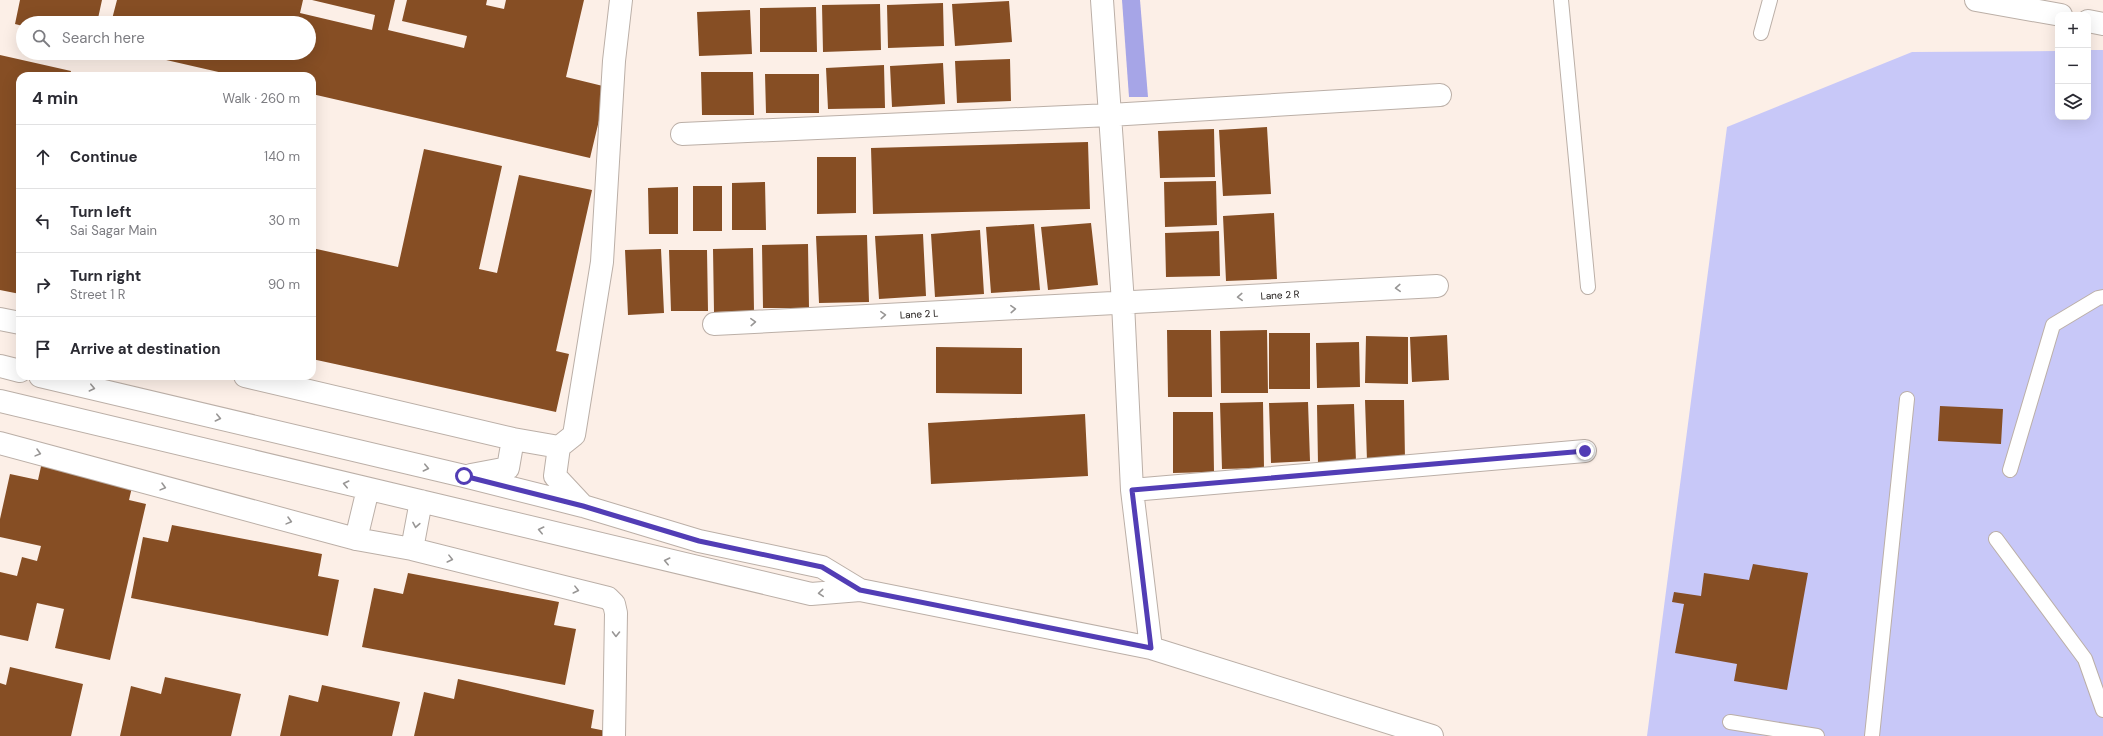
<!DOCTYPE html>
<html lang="en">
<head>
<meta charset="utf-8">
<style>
  :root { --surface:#fff; --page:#f7f7f7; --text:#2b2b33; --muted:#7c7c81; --line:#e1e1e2 }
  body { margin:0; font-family:"DM Sans",sans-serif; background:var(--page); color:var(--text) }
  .controls { position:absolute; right:12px; top:12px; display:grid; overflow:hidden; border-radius:8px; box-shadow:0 4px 16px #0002 }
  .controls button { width:36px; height:36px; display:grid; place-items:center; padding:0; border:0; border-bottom:1px solid var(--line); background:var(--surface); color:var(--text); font:20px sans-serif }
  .stop { position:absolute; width:12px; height:12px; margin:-9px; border:3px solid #523db5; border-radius:50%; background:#fff }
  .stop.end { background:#523db5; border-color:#fff; box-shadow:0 1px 4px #0008 }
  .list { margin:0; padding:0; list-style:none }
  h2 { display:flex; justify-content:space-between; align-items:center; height:52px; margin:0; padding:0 16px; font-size:17px }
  h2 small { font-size:13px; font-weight:400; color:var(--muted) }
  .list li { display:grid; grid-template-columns:26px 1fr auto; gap:12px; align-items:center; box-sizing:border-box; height:64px; padding:0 16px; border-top:1px solid var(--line) }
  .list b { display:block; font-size:15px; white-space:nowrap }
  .list p { margin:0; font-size:13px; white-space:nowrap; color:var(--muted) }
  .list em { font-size:13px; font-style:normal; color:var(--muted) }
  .icon { flex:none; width:22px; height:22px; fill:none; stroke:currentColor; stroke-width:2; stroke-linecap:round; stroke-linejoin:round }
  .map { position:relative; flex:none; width:2103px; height:736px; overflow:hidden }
  .search { position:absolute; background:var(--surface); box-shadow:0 4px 16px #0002; left:16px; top:16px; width:300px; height:44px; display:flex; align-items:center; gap:10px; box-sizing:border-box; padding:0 14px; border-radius:22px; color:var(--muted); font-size:15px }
  .panel { position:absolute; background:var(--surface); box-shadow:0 4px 16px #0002; left:16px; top:72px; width:300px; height:308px; border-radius:12px }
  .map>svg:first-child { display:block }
</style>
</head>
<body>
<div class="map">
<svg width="2103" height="736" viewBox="0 0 2103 736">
  <rect width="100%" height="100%" fill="#fcefe7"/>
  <path fill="#c8c8f8" d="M 2088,50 L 2103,50 L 2103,736 L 1647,736 L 1727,127 L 1912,52 L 2058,51 L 2058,117 L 2088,117 Z"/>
  <path fill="#a6a5e7" d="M 1122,0 L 1140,0 L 1148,97 L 1129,97 Z"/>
  <path fill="#864e24" d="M 20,0 L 102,0 L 97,23 L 23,23 L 23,26 L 15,24 Z
    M 117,0 L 303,0 L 300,13 L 372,30 L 375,15 L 312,0 L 395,0 L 388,30 L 464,48 L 467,36 L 402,21 L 407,0 L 487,0 L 486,5 L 504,9 L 506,0 L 584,0 L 566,77 L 607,87 L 590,158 L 312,94 L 312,76 L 236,76 L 140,54 L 309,53 L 309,23 L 111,23 Z
    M 1009,1 L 1012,42 L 955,46 L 952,4 Z
    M 943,3 L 944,46 L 888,48 L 887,5 Z
    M 880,4 L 881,50 L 823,52 L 822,5 Z
    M 816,7 L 817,52 L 760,52 L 760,8 Z
    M 750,10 L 752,54 L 699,56 L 697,12 Z
    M 0,55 L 71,71 L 70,76 L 20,76 L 20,294 L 0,290 Z
    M 1010,59 L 1011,101 L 957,103 L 955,61 Z
    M 943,63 L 945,104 L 892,107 L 890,66 Z
    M 884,65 L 885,108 L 828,109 L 826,68 Z
    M 701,72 L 753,72 L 754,115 L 702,115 Z
    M 765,74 L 819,74 L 819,113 L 766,113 Z
    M 1267,127 L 1271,194 L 1223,196 L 1219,130 Z
    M 1214,129 L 1215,177 L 1160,178 L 1158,131 Z
    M 1088,142 L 1090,209 L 873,214 L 871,148 Z
    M 424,149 L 502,166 L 479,269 L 497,273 L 519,175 L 592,190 L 556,351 L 569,354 L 556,412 L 312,359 L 312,248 L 398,267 Z
    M 817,157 L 856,157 L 856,213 L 817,214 Z
    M 1216,181 L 1217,225 L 1165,227 L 1164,182 Z
    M 765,182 L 766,230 L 732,230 L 732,183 Z
    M 693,186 L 722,186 L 722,231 L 693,231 Z
    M 678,187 L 678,234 L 649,234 L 648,188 Z
    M 1274,213 L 1277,279 L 1226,281 L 1223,216 Z
    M 1091,223 L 1098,285 L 1048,290 L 1041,227 Z
    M 1034,224 L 1040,290 L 991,293 L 986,227 Z
    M 980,230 L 984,294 L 935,297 L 931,234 Z
    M 1219,231 L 1220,276 L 1166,277 L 1165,233 Z
    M 923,234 L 926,296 L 879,299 L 875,236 Z
    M 867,235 L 869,302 L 819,303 L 816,236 Z
    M 808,244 L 809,308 L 763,308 L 762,245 Z
    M 753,248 L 754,311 L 714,312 L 713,249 Z
    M 661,249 L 664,313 L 628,315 L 625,250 Z
    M 669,250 L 707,250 L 708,311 L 671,311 Z
    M 1167,330 L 1211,330 L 1212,397 L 1168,397 Z
    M 1267,330 L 1268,393 L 1221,393 L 1220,331 Z
    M 1269,333 L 1310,333 L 1310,389 L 1269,389 Z
    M 1447,335 L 1449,380 L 1412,382 L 1410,337 Z
    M 1366,336 L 1408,337 L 1408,384 L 1365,383 Z
    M 1359,342 L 1360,387 L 1317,388 L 1316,343 Z
    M 936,347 L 1022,348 L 1022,394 L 936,393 Z
    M 1365,400 L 1404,400 L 1405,460 L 1367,461 Z
    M 1263,402 L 1264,468 L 1222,469 L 1220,403 Z
    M 1308,402 L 1310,461 L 1271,463 L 1269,403 Z
    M 1354,404 L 1356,462 L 1318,464 L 1317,405 Z
    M 1940,406 L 2003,409 L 2001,444 L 1938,441 Z
    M 1173,412 L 1213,412 L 1214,472 L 1173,473 Z
    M 1085,414 L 1088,476 L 931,484 L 928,423 Z
    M 42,462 L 133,483 L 129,500 L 146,504 L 110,660 L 55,648 L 64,609 L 37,603 L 28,641 L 0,635 L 0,572 L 17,576 L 22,557 L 37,561 L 41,546 L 0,537 L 0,519 L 10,474 L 38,480 Z
    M 172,525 L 322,554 L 318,576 L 339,580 L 328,636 L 131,598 L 143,537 L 168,542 Z
    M 1753,564 L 1808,573 L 1787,690 L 1734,681 L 1737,664 L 1675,653 L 1684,604 L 1672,602 L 1674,592 L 1701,596 L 1704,573 L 1749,580 Z
    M 408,573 L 559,602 L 554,625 L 576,629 L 565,685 L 362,647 L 374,588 L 403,594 Z
    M 10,667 L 83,684 L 71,736 L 0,736 L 0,683 L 6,685 Z
    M 165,677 L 241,694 L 231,736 L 120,736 L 131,686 L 161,694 Z
    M 458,679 L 594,710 L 591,728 L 606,731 L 605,736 L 414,736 L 424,692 L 454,699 Z
    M 322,685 L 400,702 L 392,736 L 280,736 L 289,695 L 318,702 Z"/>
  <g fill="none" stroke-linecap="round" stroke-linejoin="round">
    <g stroke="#bbafa7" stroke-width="16">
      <path id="service" d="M 1561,0 L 1588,287
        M 1761,33 L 1770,0
        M 2010,470 L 2053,325 L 2098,298 L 2103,297
        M 1996,539 L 2085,659 L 2103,710
        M 1730,722 L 1817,736
        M 1872,736 L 1907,399"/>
    </g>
    <g stroke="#bbafa7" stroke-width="24">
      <path id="minor" d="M 1102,0 L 1123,303 L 1132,490 L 1151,648
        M 1976,0 L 2061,15
        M 2088,21 L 2103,24
        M 682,134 L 1110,115 L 1440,95
        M 0,319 L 20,323
        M 714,324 L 1437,286
        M 0,366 L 20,371
        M 40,376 L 464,476 L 583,506 L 699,541 L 822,567 L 860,590
        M 245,376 L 513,439 L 559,447 L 574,435 L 602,262 L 614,61 L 621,0
        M 0,401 L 811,594 L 860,590 L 1151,648 L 1432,736
        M 0,443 L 356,539 L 412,549 L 608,598 L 614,604 L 616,613 L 614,736
        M 559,447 L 555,476 L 583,506
        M 471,475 L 508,468 L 513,439
        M 1132,490 L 1585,451
        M 356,539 L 368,489
        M 412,549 L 421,501"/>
    </g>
    <use href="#service" stroke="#fff" stroke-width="14"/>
    <use href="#minor" stroke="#fff" stroke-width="22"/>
  </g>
  <defs><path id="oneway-chevron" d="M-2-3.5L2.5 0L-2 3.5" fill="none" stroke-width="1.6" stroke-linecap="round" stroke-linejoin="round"/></defs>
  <g stroke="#989695">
    <use href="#oneway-chevron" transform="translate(1398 288) rotate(177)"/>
    <use href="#oneway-chevron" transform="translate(1240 297) rotate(177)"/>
    <use href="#oneway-chevron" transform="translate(1013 309) rotate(-3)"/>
    <use href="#oneway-chevron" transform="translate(883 315) rotate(-3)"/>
    <use href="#oneway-chevron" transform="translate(753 322) rotate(-3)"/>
    <use href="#oneway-chevron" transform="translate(92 388) rotate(13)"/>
    <use href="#oneway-chevron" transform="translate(218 418) rotate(13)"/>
    <use href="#oneway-chevron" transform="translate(38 453) rotate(15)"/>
    <use href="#oneway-chevron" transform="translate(426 468) rotate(13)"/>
    <use href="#oneway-chevron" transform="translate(346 484) rotate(-167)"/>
    <use href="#oneway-chevron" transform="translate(163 487) rotate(15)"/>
    <use href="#oneway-chevron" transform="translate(289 521) rotate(15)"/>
    <use href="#oneway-chevron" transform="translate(416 525) rotate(100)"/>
    <use href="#oneway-chevron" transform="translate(541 530) rotate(-167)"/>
    <use href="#oneway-chevron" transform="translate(450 559) rotate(14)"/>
    <use href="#oneway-chevron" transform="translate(667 561) rotate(-167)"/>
    <use href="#oneway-chevron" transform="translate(576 590) rotate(14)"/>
    <use href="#oneway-chevron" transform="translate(821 593) rotate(175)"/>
    <use href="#oneway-chevron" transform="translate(616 634) rotate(91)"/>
  </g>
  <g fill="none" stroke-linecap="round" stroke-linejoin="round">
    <path stroke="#523db5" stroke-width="5" d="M 464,476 L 583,506 L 699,541 L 822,567 L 860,590 L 1151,648 L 1132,490 L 1585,451"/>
  </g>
  <g text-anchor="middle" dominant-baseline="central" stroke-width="4" stroke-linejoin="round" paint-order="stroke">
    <g font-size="10" fill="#1b1614" stroke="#fff">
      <text transform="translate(1280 295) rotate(-3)">Lane 2 R</text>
      <text transform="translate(919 314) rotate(-3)">Lane 2 L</text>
    </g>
  </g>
</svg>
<div class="controls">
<button>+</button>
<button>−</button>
<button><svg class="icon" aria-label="layers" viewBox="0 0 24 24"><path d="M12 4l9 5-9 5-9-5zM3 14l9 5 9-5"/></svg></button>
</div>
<div class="stop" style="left:464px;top:476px"></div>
<div class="stop end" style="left:1585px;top:451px"></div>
<div class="search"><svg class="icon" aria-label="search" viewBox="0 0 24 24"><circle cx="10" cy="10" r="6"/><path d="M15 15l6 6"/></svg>Search here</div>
<section class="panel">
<h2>4 min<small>Walk · 260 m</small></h2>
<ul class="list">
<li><svg class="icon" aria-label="ahead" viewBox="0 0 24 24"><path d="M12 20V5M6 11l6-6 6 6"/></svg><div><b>Continue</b></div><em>140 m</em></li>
<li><svg class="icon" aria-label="left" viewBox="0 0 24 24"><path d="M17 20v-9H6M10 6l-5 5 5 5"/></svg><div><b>Turn left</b><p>Sai Sagar Main</p></div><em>30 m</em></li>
<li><svg class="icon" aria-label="right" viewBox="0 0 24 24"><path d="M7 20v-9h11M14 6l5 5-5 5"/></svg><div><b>Turn right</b><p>Street 1 R</p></div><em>90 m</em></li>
<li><svg class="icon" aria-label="arrive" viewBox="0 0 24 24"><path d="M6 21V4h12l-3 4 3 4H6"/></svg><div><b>Arrive at destination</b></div></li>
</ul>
</section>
</div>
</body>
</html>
